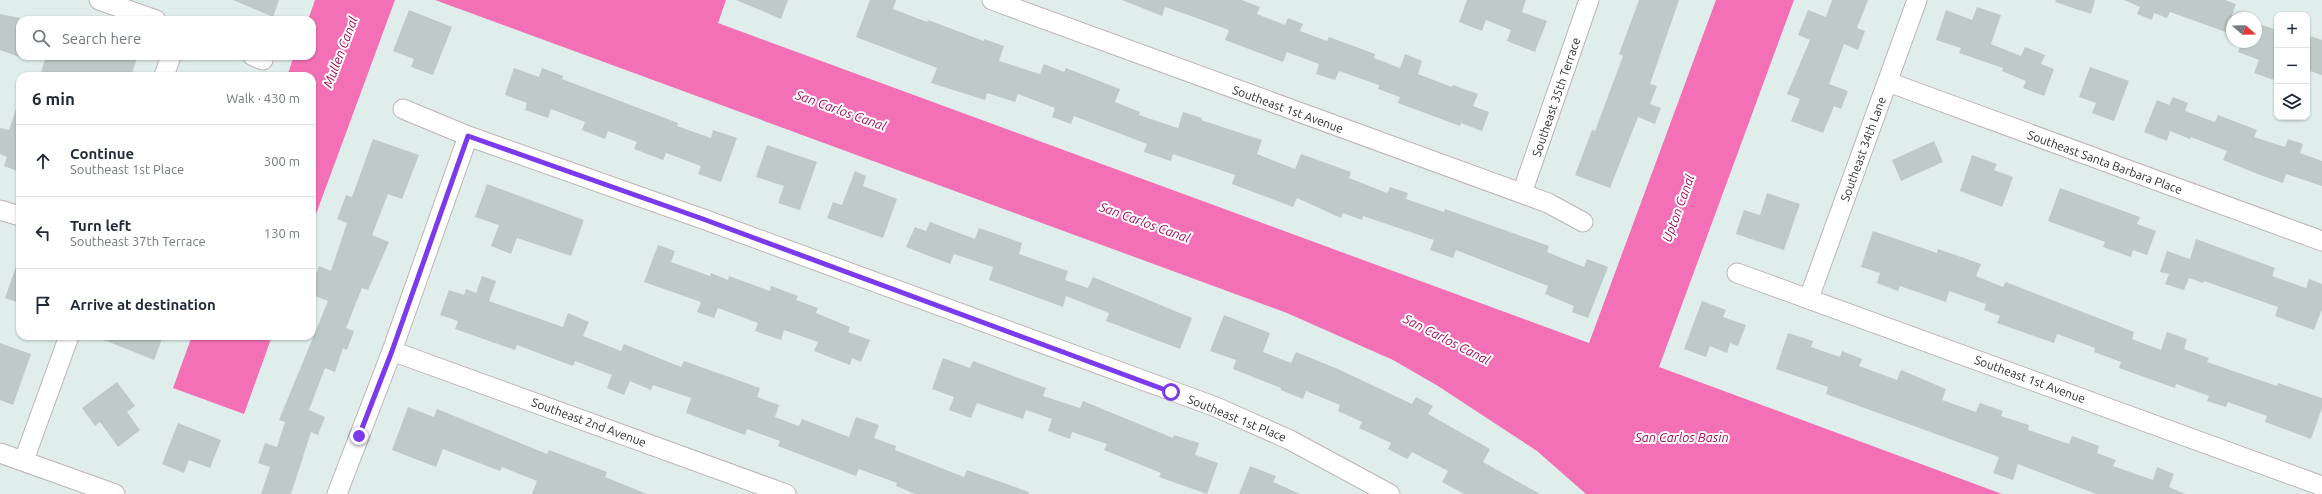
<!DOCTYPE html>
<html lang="en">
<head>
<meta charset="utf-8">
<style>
  :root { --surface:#fff; --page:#f6f6f7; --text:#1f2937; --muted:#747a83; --line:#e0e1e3 }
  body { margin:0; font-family:Ubuntu,sans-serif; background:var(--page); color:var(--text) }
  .controls { position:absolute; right:12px; top:12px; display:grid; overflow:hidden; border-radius:8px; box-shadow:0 1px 3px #0004 }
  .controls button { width:36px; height:36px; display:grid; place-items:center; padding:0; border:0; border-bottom:1px solid var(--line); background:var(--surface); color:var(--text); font:20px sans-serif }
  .compass { position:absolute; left:2226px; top:12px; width:36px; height:36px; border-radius:50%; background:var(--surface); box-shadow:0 1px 3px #0004; rotate:110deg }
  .stop { position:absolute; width:12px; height:12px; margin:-9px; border:3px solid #7c3aed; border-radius:50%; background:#fff }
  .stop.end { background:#7c3aed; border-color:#fff; box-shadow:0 1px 4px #0008 }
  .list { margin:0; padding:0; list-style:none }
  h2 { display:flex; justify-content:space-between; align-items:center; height:52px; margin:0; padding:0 16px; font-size:17px }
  h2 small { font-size:13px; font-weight:400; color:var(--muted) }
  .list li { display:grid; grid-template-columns:26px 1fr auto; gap:12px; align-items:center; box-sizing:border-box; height:72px; padding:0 16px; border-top:1px solid var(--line) }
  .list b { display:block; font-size:15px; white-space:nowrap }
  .list p { margin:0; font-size:13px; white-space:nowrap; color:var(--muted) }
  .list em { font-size:13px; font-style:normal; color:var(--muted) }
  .icon { flex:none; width:22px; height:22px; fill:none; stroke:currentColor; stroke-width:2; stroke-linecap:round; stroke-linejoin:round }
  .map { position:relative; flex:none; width:2322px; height:494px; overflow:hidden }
  .search { position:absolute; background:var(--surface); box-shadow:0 1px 3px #0004; left:16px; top:16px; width:300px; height:44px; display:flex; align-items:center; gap:10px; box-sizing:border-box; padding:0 14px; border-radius:12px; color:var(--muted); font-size:15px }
  .panel { position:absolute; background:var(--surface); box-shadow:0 1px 3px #0004; left:16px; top:72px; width:300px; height:268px; border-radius:12px }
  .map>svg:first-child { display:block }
</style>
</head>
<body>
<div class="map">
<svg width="2322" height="494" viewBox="0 0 2322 494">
  <rect width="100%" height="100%" fill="#dfeeeb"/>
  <path fill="#f370b6" d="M 315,0 L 395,0 L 312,225 L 312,76 L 287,76 L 294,56 L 312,56 L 312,20 L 308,20 Z
    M 435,0 L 726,0 L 718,23 L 1589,343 L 1716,0 L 1794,0 L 1659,367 L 2002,494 L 1586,494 L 1537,451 L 1438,386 L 1393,360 L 1287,313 Z
    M 192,336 L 272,336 L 244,414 L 173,388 Z"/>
  <path fill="#becac7" d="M 233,0 L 279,0 L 273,17 Z
    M 736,0 L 788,0 L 781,19 Z
    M 870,0 L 896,0 L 893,9 L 927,22 L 928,20 L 984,41 L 984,39 L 1004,46 L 999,61 L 1040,74 L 1044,64 L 1064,72 L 1066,68 L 1120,89 L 1115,102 L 1140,112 L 1139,115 L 1178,128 L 1183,112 L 1202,118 L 1201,120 L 1262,140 L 1257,154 L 1295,169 L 1301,154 L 1351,172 L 1349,178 L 1387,193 L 1390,187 L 1408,193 L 1406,199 L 1444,212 L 1445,209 L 1549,246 L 1547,252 L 1584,267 L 1587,259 L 1608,267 L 1588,318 L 1572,312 L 1574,306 L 1545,294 L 1548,286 L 1456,250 L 1453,258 L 1430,250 L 1434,240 L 1363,216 L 1362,220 L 1343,213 L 1341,218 L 1297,198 L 1293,207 L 1232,184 L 1235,175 L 1173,154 L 1171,161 L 1144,152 L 1147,144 L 1074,116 L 1071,124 L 1052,117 L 1055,108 L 1018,94 L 1015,102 L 987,93 L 985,100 L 931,83 L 937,68 L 856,37 Z
    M 1122,0 L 1242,0 L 1260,7 L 1257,14 L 1285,25 L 1288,18 L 1303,24 L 1300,31 L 1327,41 L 1329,37 L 1375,54 L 1374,58 L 1400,68 L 1405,54 L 1422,61 L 1418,74 L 1452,87 L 1453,85 L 1478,94 L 1473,106 L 1489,112 L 1482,131 L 1461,123 L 1460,126 L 1398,103 L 1400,97 L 1378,89 L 1379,85 L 1339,71 L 1335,80 L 1316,74 L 1319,64 L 1287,52 L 1283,62 L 1225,40 L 1229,30 L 1191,16 L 1165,7 L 1162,16 Z
    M 1467,0 L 1526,0 L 1522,12 L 1547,21 L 1535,52 L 1507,41 L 1511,30 L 1486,20 L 1482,31 L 1459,22 Z
    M 1639,0 L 1679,0 L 1650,84 L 1657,86 L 1650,104 L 1661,108 L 1655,124 L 1638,117 L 1610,188 L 1575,175 L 1592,130 L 1595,131 L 1623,56 L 1619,54 Z
    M 1832,0 L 1868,0 L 1857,28 L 1865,31 L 1858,50 L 1844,44 L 1829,84 L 1848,91 L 1841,109 L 1834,106 L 1823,133 L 1791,121 L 1800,99 L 1787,94 L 1810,40 L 1798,35 L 1808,10 L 1826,17 Z
    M 2056,0 L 2095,0 L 2091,14 L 2055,2 Z
    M 2124,0 L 2225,0 L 2236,4 L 2226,32 L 2170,12 L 2167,18 L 2154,13 L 2152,20 L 2137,14 L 2140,7 Z
    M 1977,7 L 2001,15 L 1991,44 L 2021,56 L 2025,47 L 2045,55 L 2041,64 L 2054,69 L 2044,96 L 2023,88 L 2026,81 L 2002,71 L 2003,68 L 1959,53 L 1961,48 L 1936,40 L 1946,10 L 1972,20 Z
    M 409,10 L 452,27 L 433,75 L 411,67 L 414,59 L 393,51 Z
    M 0,14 L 20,18 L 20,57 L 0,50 Z
    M 2256,23 L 2277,30 L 2277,81 L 2254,73 L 2259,60 L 2238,52 L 2242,42 L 2256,42 Z
    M 2311,36 L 2322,40 L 2322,75 L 2307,70 L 2307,47 Z
    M 46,56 L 138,56 L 131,76 L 40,76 Z
    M 2090,67 L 2129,81 L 2114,121 L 2092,113 L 2096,103 L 2079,97 Z
    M 514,68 L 539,77 L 542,68 L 563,76 L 562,79 L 678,123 L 677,126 L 711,138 L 713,130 L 737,138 L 721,182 L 698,174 L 701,166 L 666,153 L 663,160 L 634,149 L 637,142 L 608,131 L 605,139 L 582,130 L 585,122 L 551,109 L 548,118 L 525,110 L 527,103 L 505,95 Z
    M 2173,97 L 2188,103 L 2185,111 L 2215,122 L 2218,115 L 2257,130 L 2254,137 L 2285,147 L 2288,139 L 2303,144 L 2300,153 L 2322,161 L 2322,186 L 2286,174 L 2283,183 L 2260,175 L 2223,160 L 2227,151 L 2191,137 L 2190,139 L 2170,131 L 2167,141 L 2144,132 L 2157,100 L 2169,105 Z
    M 17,106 L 20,106 L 20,172 L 4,166 L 7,157 L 0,154 L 0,128 L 9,130 Z
    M 373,139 L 419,155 L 402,199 L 388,194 L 372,235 L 389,242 L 368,290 L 362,288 L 346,328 L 354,331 L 347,350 L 343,348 L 335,372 L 325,368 L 309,410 L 325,417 L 318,435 L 311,432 L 291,494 L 261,494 L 270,467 L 258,463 L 265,443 L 277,447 L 285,422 L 279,420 L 328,301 L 312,295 L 312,284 L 319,266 L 331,271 L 347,223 L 337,219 L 346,195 L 352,197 Z
    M 1934,141 L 1943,162 L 1901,181 L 1892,160 Z
    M 767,145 L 817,162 L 800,210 L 778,203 L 784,186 L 756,177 Z
    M 1972,155 L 1997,164 L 1994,170 L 2013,177 L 2002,207 L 1960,191 Z
    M 855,171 L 866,176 L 863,186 L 897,199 L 883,238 L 827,218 L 833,202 L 842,205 Z
    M 487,184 L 584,220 L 571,256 L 517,238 L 511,254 L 491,246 L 499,225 L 475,217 Z
    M 2060,188 L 2140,217 L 2137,224 L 2156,231 L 2147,255 L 2133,250 L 2131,257 L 2103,247 L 2105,242 L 2048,221 Z
    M 1767,193 L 1800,204 L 1784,250 L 1736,234 L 1744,210 L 1760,215 Z
    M 930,222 L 975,239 L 979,228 L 1022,243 L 1019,254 L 1068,271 L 1065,280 L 1088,288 L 1093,277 L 1192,318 L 1180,349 L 1106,321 L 1109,313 L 1066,296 L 1063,307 L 989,280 L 993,267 L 954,254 L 950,264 L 906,247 L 915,227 L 926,231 Z
    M 1873,231 L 1937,253 L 1938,249 L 1981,264 L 1976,276 L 2003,287 L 2006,282 L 2134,332 L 2132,339 L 2161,350 L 2167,332 L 2187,339 L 2184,349 L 2209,358 L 2207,362 L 2277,386 L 2278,383 L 2322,398 L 2322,408 L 2311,439 L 2265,422 L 2267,416 L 2228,402 L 2226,407 L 2207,401 L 2209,396 L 2176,384 L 2175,388 L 2119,368 L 2121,362 L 2094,352 L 2095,348 L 2057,334 L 2054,343 L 1997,323 L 2000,316 L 1984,310 L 1986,304 L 1949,291 L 1946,302 L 1900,286 L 1898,291 L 1877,283 L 1880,273 L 1861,267 Z
    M 2196,239 L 2275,268 L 2272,276 L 2306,288 L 2309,279 L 2322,284 L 2322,309 L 2314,330 L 2275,316 L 2278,307 L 2204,281 L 2203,283 L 2189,278 L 2184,290 L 2165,284 L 2169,274 L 2160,272 L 2167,251 L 2190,259 Z
    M 658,245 L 675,251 L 671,262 L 710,276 L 711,273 L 728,280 L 729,276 L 770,291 L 771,286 L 798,296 L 796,300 L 818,308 L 816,313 L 850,327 L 848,332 L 870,340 L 861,362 L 852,358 L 850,365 L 814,351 L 818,342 L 784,330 L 781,340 L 755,331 L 758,323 L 718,308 L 714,318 L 697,312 L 701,302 L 644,282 Z
    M 18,261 L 20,262 L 20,303 L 5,298 Z
    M 482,276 L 496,281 L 489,301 L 563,327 L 568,313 L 589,322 L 583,336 L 621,351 L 624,344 L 681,367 L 684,361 L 760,388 L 757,397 L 779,405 L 775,417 L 799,426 L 802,419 L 849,437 L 856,417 L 879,425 L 874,438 L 896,446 L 895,450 L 964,477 L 967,470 L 1029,492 L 1028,494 L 915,494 L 896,486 L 897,483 L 859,469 L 856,476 L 778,446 L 780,441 L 747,429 L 745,435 L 686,413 L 691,398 L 653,385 L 651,390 L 630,381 L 624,395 L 607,388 L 612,375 L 575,361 L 573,366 L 517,345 L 515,350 L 455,329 L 458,321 L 440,315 L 449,290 L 464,295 L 466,289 L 476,293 Z
    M 1702,301 L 1726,310 L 1723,317 L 1746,325 L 1738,346 L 1730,343 L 1727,353 L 1710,346 L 1706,357 L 1684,349 Z
    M 1224,315 L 1270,333 L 1263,352 L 1291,363 L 1296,352 L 1338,369 L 1412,404 L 1416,397 L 1433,406 L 1428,414 L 1490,449 L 1483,462 L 1540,494 L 1464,494 L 1442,482 L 1448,471 L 1412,452 L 1407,459 L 1388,449 L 1391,443 L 1359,428 L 1362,422 L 1338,411 L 1340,405 L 1306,391 L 1303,399 L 1281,390 L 1281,388 L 1233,369 L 1236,360 L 1210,351 Z
    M 1788,333 L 1813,341 L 1811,347 L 1840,357 L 1842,351 L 1862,359 L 1859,366 L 1897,380 L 1901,370 L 1946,389 L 1942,400 L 1976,412 L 1980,403 L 2003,411 L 2001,416 L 2029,425 L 2028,430 L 2069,444 L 2072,436 L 2099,446 L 2097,453 L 2116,460 L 2113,466 L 2153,480 L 2157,467 L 2174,474 L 2169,487 L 2185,494 L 2096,494 L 2018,464 L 2013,480 L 1993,473 L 1999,457 L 1826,394 L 1828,387 L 1776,369 Z
    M 94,336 L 163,336 L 154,360 Z
    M 0,343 L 31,354 L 13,405 L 0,400 Z
    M 943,358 L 970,368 L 973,361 L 1046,388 L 1043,396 L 1080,408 L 1083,401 L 1173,438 L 1174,435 L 1199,443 L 1195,455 L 1218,463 L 1207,494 L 1159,477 L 1161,473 L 1104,450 L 1107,444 L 1072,432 L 1070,439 L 1048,431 L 1052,419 L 1026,410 L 1023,419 L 977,403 L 971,418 L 949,410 L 954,397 L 932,389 Z
    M 117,382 L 135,406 L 127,412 L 140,430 L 118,447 L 100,422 L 95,426 L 82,408 Z
    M 408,407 L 434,417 L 437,409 L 547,454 L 549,450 L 607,472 L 605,477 L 647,494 L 532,494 L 537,481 L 502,467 L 500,471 L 443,449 L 436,467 L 392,450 Z
    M 178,423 L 221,440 L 210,468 L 189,460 L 184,473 L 162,464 Z
    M 1250,466 L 1276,476 L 1273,482 L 1300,494 L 1239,494 Z"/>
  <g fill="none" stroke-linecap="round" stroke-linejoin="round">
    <g stroke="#c0b3b3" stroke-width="21">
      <path id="minor" d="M 99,0 L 156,20
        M 992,0 L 1548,203 L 1583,222
        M 253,56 L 263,60
        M 164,76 L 171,56
        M 1888,82 L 2322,241
        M 403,109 L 468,136 L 703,219 L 1216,407 L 1290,440 L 1390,494
        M 1522,193 L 1589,0
        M 0,210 L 20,216
        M 1737,273 L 2322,486
        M 1809,298 L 1917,0
        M 392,351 L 786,494
        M 0,453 L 115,494
        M 24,460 L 69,336
        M 337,494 L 392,351 L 468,136"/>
    </g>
    <use href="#minor" stroke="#fff" stroke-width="19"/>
  </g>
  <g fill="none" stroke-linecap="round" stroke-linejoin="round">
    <path stroke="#7c3aed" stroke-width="5" d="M 359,436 L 392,351 L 468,136 L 703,219 L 1171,392"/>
  </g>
  <g text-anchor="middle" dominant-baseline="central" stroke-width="4" stroke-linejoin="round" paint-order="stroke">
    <g font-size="12" fill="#2d2d2d" stroke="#fff">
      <text transform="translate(1556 97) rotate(-71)">Southeast 35th Terrace</text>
      <text transform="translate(1288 109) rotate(20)">Southeast 1st Avenue</text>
      <text transform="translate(1863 149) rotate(-70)">Southeast 34th Lane</text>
      <text transform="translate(2105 162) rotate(20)">Southeast Santa Barbara Place</text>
      <text transform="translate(2030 379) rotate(20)">Southeast 1st Avenue</text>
      <text transform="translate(1237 418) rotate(22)">Southeast 1st Place</text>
      <text transform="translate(589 422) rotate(20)">Southeast 2nd Avenue</text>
    </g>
    <g font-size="13" font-style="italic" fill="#a40951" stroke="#fff">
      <text transform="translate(340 52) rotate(-69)">Mullen Canal</text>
      <text transform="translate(841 110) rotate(20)">San Carlos Canal</text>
      <text transform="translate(1678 208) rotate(-70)">Upton Canal</text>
      <text transform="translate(1145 222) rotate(20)">San Carlos Canal</text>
      <text transform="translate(1447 339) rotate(27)">San Carlos Canal</text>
      <text x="1682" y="437">San Carlos Basin</text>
    </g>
  </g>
</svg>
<div class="controls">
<button>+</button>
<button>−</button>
<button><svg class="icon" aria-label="layers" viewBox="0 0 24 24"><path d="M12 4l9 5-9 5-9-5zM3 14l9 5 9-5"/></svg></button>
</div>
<svg class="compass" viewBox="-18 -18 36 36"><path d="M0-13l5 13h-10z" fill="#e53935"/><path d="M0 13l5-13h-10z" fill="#747a83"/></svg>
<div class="stop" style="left:1171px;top:392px"></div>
<div class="stop end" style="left:359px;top:436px"></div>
<div class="search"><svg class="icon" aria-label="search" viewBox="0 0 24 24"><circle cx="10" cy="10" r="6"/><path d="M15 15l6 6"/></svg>Search here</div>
<section class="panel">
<h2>6 min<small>Walk · 430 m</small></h2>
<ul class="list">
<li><svg class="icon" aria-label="ahead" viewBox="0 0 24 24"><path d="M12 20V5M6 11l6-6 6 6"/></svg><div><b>Continue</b><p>Southeast 1st Place</p></div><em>300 m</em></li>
<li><svg class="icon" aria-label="left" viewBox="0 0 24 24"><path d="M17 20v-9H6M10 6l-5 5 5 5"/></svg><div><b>Turn left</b><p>Southeast 37th Terrace</p></div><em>130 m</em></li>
<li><svg class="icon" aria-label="arrive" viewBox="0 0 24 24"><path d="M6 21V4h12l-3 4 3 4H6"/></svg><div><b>Arrive at destination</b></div></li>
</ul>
</section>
</div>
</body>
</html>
